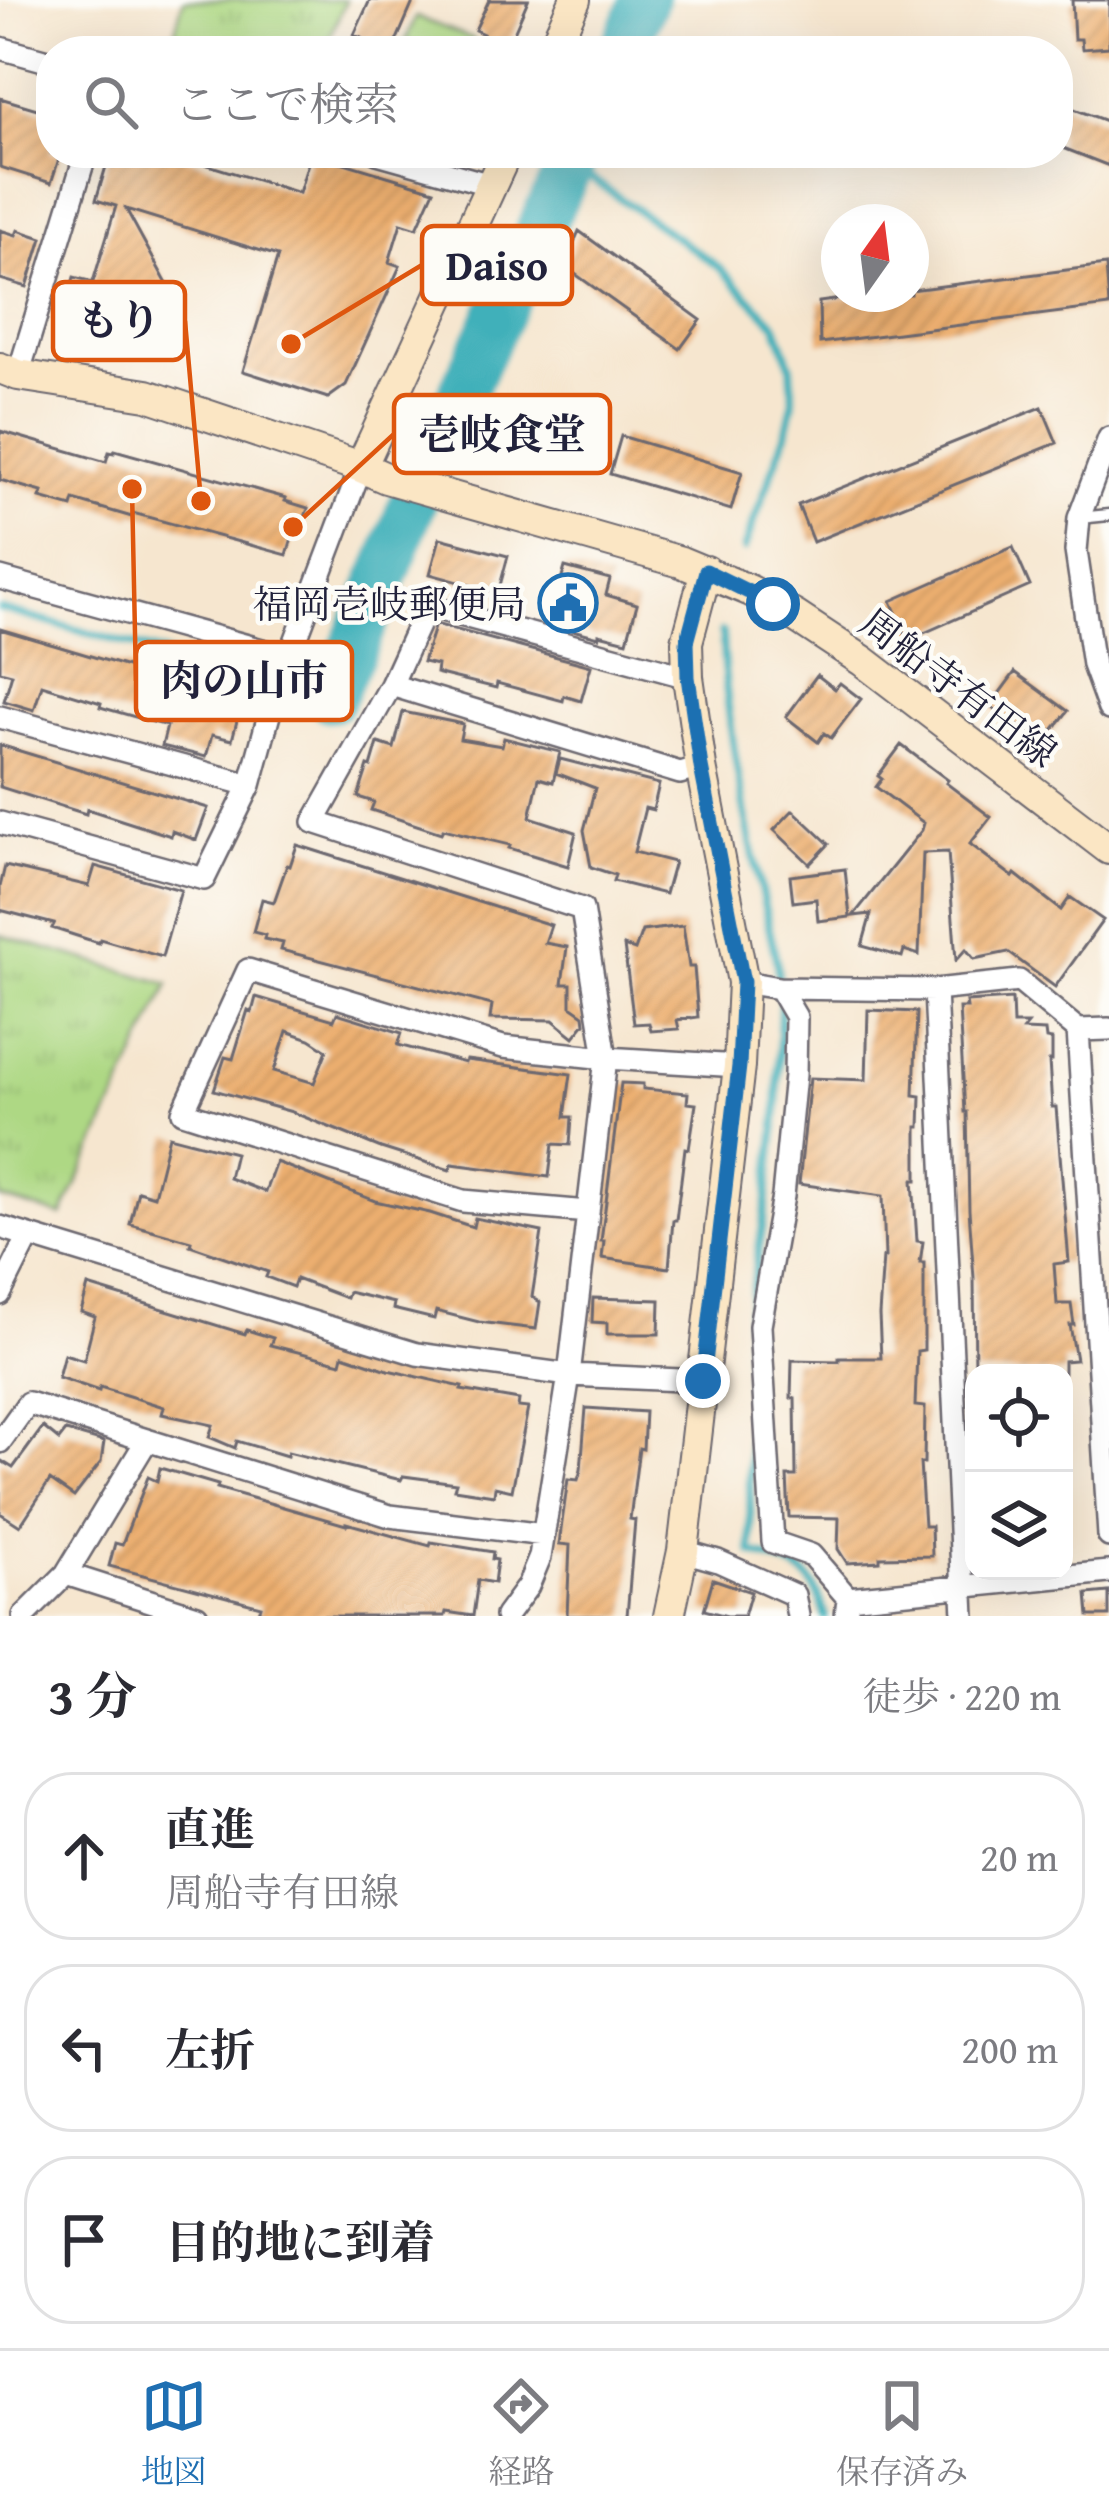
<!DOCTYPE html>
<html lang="ja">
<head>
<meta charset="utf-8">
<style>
  :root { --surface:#fff; --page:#f2f2f3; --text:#2b2b33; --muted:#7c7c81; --line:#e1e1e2; --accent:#1f6fb2 }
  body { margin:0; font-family:"Gentium Book Plus","Noto Serif JP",serif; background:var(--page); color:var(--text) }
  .controls { position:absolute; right:36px; bottom:36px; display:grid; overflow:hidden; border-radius:24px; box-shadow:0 12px 48px #0002 }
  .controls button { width:108px; height:108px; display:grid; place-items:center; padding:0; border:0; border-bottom:3px solid var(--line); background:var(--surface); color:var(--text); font:60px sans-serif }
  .compass { position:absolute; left:821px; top:204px; width:108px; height:108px; border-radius:50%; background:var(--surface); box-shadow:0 12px 48px #0002; rotate:14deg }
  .stop { position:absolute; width:36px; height:36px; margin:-27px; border:9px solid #1f6fb2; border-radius:50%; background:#fff }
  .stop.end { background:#1f6fb2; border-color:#fff; box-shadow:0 3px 12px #0008 }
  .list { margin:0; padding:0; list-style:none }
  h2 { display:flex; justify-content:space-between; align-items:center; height:156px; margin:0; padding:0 48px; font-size:51px }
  h2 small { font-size:39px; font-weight:400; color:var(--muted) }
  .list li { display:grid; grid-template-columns:78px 1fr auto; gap:36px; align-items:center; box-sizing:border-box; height:168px; margin:0 24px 24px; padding:0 24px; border:3px solid var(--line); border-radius:48px }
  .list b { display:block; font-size:45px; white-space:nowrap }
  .list p { margin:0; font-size:39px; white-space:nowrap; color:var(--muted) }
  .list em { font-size:39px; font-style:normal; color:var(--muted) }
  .icon { flex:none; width:66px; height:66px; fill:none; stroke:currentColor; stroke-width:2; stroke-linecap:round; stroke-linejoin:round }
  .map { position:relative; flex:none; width:1109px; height:1616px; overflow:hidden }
  .search { position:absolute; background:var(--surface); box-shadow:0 12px 48px #0002; left:36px; right:36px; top:36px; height:132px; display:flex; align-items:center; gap:30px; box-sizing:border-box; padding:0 42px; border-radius:48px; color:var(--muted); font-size:45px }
  .sheet { height:732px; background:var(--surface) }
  nav { display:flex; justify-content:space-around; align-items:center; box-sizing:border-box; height:168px; border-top:3px solid var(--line); background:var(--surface); font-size:33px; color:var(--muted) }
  nav a { display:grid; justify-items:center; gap:6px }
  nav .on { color:var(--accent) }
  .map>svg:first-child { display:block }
</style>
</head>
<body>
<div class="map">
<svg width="1109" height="1616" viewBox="0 0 1109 1616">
  <defs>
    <pattern id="grass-tufts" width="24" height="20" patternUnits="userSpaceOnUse" patternTransform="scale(3)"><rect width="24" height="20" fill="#aed884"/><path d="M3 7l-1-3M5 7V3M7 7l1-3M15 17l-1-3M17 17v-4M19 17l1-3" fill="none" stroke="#95b973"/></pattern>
    <pattern id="building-hatch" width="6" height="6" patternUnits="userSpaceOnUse" patternTransform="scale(3)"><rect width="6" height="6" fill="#ecaf6f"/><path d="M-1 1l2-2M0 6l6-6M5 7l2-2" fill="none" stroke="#ca9661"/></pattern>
  </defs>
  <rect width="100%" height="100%" fill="#fdfcf7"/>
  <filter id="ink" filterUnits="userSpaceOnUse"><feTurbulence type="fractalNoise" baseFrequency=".00833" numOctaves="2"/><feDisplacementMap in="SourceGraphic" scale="24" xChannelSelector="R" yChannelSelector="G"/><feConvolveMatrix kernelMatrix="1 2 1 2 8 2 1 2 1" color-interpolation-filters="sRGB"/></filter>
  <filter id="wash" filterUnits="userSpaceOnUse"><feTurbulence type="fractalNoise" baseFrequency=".004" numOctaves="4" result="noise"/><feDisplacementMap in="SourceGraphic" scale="48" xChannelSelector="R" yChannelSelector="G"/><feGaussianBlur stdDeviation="2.7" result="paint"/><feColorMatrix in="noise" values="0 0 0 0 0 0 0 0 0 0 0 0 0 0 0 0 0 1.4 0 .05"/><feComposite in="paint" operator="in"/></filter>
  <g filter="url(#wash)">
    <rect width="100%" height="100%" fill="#f6e6cf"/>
    <path fill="url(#grass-tufts)" stroke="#687d60" stroke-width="3" d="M 183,0 L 346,0 L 324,51 L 186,51 L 171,46 Z
      M 416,17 L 474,39 L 470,51 L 401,51 Z
      M 0,935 L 169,984 L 62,1216 L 0,1198 Z"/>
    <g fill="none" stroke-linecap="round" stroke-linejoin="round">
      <path stroke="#40b0ba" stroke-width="8" d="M 571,164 L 720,268 L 776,325 L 791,366 L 793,402 L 786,434 L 744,549
        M 0,609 L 331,699
        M 722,632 C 727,745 753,853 777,964 L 779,988
        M 781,1003 L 777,1114 L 767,1200 L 747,1320 L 751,1552 C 796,1568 812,1566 825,1616"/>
      <path stroke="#40b0ba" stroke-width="48" d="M 622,51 L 645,0
        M 331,699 L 394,553 L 423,474 L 576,153"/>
    </g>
    <g id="blocks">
      <path fill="url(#building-hatch)" fill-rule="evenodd" d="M 370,0 L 414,0 L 392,51 L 354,35 Z
        M 489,0 L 528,0 L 506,51 L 475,51 L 483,34 L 475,30 Z
        M 1072,0 L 1109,0 L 1109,47 L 1082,49 L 1081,39 L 1074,39 Z
        M 0,98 L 51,113 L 51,153 L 61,153 L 51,183 L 0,167 Z
        M 1058,103 L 1109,122 L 1109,166 L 1058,146 Z
        M 110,153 L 169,153 L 299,193 L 311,153 L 434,190 L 417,228 L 401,223 L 389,262 L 400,266 L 346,385 L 328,398 L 243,371 L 278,256 L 126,209 L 178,304 L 165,342 L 139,336 L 137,343 L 109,336 L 108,342 L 72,331 L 62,318 L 74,277 L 93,282 L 116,206 L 96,200 Z
        M 0,230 L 16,235 L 18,230 L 42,238 L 27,287 L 0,279 Z
        M 579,231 L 701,320 L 680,349 L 564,266 Z
        M 1106,265 L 1109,306 L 820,343 L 819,302 L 878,294 L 911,294 L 911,290 Z
        M 1042,407 L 1057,443 L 813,542 L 798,505 Z
        M 0,431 L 106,462 L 109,452 L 114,453 L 115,450 L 286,498 L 285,501 L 308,508 L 300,533 L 294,531 L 287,555 L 133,513 L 132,517 L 74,500 L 72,507 L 40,498 L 42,492 L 0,480 Z
        M 621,436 L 742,472 L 731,510 L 610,474 Z
        M 440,538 L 508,556 L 498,593 L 430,574 Z
        M 1013,547 L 1030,586 L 908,640 L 891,601 Z
        M 565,567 L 610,579 L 606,595 L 637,604 L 627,641 L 599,634 L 599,637 L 549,624 Z
        M 435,624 L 591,666 L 581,701 L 564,696 L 563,701 L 497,683 L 496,688 L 436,673 L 437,665 L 423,662 Z
        M 0,629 L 242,701 L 232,740 L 212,735 L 206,757 L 162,746 L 167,726 L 100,707 L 101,703 L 42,685 L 34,710 L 4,701 L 12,674 L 0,671 Z
        M 1015,672 L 1068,711 L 1042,744 L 990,706 Z
        M 817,675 L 835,689 L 840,683 L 861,699 L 831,738 L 824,733 L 818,742 L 786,717 Z
        M 403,712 L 463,724 L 460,739 L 502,746 L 504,738 L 560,752 L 553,782 L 539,778 L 530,817 L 576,832 L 568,866 L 509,848 L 510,845 L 443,829 L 441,833 L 371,810 L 374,802 L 358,797 L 368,766 L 371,767 L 378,743 L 394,748 Z
        M 0,745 L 208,808 L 196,840 L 172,831 L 171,836 L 87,809 L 86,814 L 0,787 Z
        M 901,745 L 948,780 L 946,783 L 991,817 L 970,844 L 1013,877 L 1015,874 L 1061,910 L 1070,897 L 1103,920 L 1055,987 L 1008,952 L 974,959 L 966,949 L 956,960 L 948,852 L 923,853 L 919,955 L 904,950 L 902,957 L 862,946 L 871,914 L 853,916 L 922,830 L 924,823 L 876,787 L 882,779 L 878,776 Z
        M 560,759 L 659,784 L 653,810 L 645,808 L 634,852 L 674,862 L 665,894 L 613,881 L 615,875 L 591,867 L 584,830 L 595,788 L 556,773 Z
        M 793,810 L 829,844 L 810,864 L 774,830 Z
        M 297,845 L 551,925 L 545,943 L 567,947 L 562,984 L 571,984 L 571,1006 L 584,1015 L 585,1023 L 574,1037 L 553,1020 L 490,1019 L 492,1005 L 281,950 L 283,943 L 264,939 L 265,935 L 253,932 L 262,899 L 274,902 L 287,865 L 290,866 Z
        M 5,866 L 89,886 L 95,866 L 181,890 L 162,957 L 100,939 L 99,943 L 52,928 L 54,924 L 0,910 L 0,887 Z
        M 845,869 L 850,917 L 818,921 L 816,899 L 793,902 L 790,876 Z
        M 683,926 L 689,967 L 694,967 L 698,1017 L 677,1020 L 679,1029 L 651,1031 L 649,1023 L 634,1024 L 624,946 L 635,950 L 642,931 Z
        M 256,997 L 334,1020 L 337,1013 L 402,1033 L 398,1045 L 465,1063 L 466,1060 L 571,1074 L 565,1117 L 572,1117 L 570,1145 L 553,1144 L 549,1177 L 452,1164 L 450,1170 L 381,1148 L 292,1112 L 214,1090 L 225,1057 L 233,1059 L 248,1010 L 252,1012 ZM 287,1031 L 310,1039 L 327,1050 L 314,1083 L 274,1071 Z
        M 1012,999 L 1013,1024 L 1028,1024 L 1023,1030 L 1045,1031 L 1046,1039 L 1052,1040 L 1052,1061 L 1049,1061 L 1052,1107 L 1056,1107 L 1069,1262 L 1054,1264 L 1057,1304 L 1071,1304 L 1074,1325 L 1070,1325 L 1076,1360 L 1064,1361 L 1064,1373 L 975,1373 L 974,1278 L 969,1210 L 967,1112 L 965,1112 L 959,1008 L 967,1008 L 966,1002 Z
        M 868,1010 L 917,1012 L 914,1095 L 921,1096 L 920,1127 L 917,1127 L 917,1180 L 913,1180 L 917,1241 L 923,1242 L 920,1263 L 924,1263 L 924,1350 L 917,1351 L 915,1406 L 925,1407 L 924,1463 L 920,1463 L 924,1526 L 931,1526 L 932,1556 L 880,1557 L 880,1561 L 847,1563 L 838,1549 L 839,1518 L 789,1517 L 787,1476 L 796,1476 L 795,1398 L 791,1398 L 792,1360 L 839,1361 L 839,1358 L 881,1358 L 879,1315 L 883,1257 L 885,1257 L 883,1196 L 799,1184 L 810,1078 L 866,1080 Z
        M 621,1083 L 643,1084 L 643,1089 L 688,1093 L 687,1103 L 696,1104 L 689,1149 L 685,1148 L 676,1220 L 673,1220 L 669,1268 L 602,1258 L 604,1241 L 601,1241 Z
        M 169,1136 L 235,1153 L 229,1178 L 265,1192 L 276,1162 L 375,1201 L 430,1213 L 473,1227 L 475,1218 L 542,1232 L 532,1297 L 540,1302 L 536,1329 L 479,1322 L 436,1311 L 434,1319 L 393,1309 L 394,1303 L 348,1292 L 346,1298 L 296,1279 L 293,1287 L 266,1277 L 268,1272 L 190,1245 L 191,1241 L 130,1224 L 138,1191 L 154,1196 Z
        M 88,1286 L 245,1334 L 247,1330 L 273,1338 L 270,1345 L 341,1363 L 343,1355 L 388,1370 L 462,1387 L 461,1390 L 519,1400 L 518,1407 L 528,1408 L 512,1491 L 495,1487 L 494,1495 L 454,1489 L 456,1483 L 403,1476 L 401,1480 L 288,1452 L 287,1456 L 237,1441 L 235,1448 L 209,1437 L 213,1425 L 162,1414 L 164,1407 L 100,1387 L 99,1391 L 58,1377 L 64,1354 L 84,1360 L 95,1317 L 81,1312 Z
        M 593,1298 L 660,1300 L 659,1334 L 607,1334 L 607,1323 L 592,1322 Z
        M 586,1408 L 645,1412 L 643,1449 L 639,1448 L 630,1519 L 635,1520 L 627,1616 L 567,1616 L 570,1545 L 559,1544 L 568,1479 L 578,1480 L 581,1470 Z
        M 43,1427 L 59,1440 L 66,1431 L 104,1442 L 101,1462 L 74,1497 L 50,1480 L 20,1526 L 0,1513 L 0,1460 L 13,1468 Z
        M 160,1468 L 218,1485 L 217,1488 L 346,1525 L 346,1523 L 430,1546 L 431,1542 L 493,1552 L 492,1559 L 497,1560 L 494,1583 L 478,1580 L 473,1616 L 446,1612 L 445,1616 L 258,1616 L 261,1606 L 109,1566 L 115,1543 L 122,1545 L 148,1477 L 157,1481 Z
        M 713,1579 L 751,1592 L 744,1616 L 727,1616 L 704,1610 Z
        M 1109,1592 L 1109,1616 L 1089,1616 L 1087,1594 Z"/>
    </g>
  </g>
  <g filter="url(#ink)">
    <use href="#blocks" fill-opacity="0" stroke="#6c676f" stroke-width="3"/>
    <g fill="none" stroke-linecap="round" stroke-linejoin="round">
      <g stroke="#6c676f" stroke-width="15">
        <path id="lane" d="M 1079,518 L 1109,515"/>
      </g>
      <g stroke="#6c676f" stroke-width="26">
        <path id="street" d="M 0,48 L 51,62
          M 377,153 L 491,185
          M 18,375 L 86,153
          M 1109,438 L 1079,518 L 1076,551 L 1093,665 L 1109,709
          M 0,578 L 288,657
          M 391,685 L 680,773 L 701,767
          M 0,717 L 250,785
          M 0,823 L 204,879 L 250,785 L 273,700 L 361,467
          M 743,982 L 779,988 L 935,990 L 1019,981 L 1078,1030 L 1109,1029
          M 779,988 L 796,1017 L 795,1075 L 783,1196 L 760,1326 L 773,1542 L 811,1555 L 848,1598 L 846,1616
          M 935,990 L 964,1616
          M 1078,1030 L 1109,1536
          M 588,1212 L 463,1201 L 183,1112 L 248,970 L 503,1047 L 606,1058 L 739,1066
          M 0,1227 L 417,1354 L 569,1375 L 703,1381
          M 0,1294 L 29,1236
          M 0,1442 L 28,1403 L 390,1516 L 544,1535
          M 683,1551 L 718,1561 L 794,1595 L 798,1616
          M 66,1574 L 197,1616
          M 848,1598 L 1109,1572
          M 24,1616 L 66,1574 L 147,1440
          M 506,1616 L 528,1586 L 540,1557 L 569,1375 L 606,1058 L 582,909 L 314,822 L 391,685 L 427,606 L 688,677"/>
      </g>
      <g stroke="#6c676f" stroke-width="34">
        <path id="secondary" d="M 552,51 L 575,0
          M 0,368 L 18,375 L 147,395 L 361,467 L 386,478 L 681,562 L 751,591 L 795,616 L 863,661 L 1109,849
          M 361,467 L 506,153
          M 669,1616 L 683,1551 L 739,1066 L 743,982 L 701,767 L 688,677 L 687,642 L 706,571"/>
      </g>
      <use href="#lane" stroke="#fff" stroke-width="10"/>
      <use href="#street" stroke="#fff" stroke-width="21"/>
      <use href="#secondary" stroke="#fbe6c4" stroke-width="30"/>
    </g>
  </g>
  <g fill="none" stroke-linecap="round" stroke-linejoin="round" filter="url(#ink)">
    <path stroke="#1f6fb2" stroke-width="15" d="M 703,1381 L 739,1066 L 743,982 L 701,767 L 688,677 L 687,642 L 706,571 L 773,604"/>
  </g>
  <defs>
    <g id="civic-ring" transform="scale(3)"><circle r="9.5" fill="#fdfcf7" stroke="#1f6fb2" stroke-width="1.5"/><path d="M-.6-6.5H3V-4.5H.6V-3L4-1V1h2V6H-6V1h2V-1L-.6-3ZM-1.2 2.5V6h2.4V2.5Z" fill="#1f6fb2"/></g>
  </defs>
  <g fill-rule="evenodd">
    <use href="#civic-ring" x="568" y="603"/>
  </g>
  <g text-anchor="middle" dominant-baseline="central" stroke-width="9" stroke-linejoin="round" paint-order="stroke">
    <g font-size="39" fill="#22223b" stroke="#fdfcf7" text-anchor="end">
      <text x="526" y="603">福岡壱岐郵便局</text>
    </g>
    <g font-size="39" fill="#22223b" stroke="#fdfcf7">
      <text transform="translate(959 687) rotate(37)">周船寺有田線</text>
    </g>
  </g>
  <path fill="none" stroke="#de560e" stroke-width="4.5" d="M291 344L422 265M201 501L185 321M293 527L394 434M132 489L136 681"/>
  <g fill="#de560e" stroke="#fdfcf7" stroke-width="4.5">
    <circle cx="291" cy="344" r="12"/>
    <circle cx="201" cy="501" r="12"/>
    <circle cx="293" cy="527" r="12"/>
    <circle cx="132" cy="489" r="12"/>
  </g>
  <g fill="#fdfcf7" stroke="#de560e" stroke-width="4.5">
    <rect x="422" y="226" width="150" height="78" rx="12"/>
    <rect x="53" y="282" width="132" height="78" rx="12"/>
    <rect x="394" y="395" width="216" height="78" rx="12"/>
    <rect x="136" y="642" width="216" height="78" rx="12"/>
  </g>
  <g font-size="42" text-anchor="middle" font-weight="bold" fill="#22223b">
    <text x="497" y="280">Daiso</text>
    <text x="119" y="335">もり</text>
    <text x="502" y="449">壱岐食堂</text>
    <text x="244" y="695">肉の山市</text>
  </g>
</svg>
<div class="controls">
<button><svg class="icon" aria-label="locate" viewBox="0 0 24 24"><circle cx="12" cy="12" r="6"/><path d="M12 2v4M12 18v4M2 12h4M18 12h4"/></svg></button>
<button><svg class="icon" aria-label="layers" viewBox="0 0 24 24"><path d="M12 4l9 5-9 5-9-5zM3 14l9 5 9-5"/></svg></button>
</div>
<svg class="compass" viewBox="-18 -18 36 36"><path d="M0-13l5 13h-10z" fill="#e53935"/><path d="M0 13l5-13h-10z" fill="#7c7c81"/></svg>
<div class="stop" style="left:773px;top:604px"></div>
<div class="stop end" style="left:703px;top:1381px"></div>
<div class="search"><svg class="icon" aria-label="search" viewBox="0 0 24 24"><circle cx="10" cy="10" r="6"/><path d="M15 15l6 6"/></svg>ここで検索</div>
</div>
<section class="sheet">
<h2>3 分<small>徒歩 · 220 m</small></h2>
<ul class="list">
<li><svg class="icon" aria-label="ahead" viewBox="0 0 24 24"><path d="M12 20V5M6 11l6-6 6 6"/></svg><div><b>直進</b><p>周船寺有田線</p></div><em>20 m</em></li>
<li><svg class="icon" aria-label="left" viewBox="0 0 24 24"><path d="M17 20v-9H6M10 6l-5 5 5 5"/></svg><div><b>左折</b></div><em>200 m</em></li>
<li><svg class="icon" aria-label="arrive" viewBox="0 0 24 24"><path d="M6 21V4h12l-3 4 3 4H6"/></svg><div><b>目的地に到着</b></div></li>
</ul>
</section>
<nav>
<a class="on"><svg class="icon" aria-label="map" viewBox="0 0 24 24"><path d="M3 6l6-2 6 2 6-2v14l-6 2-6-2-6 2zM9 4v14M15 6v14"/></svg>地図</a>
<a><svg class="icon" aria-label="directions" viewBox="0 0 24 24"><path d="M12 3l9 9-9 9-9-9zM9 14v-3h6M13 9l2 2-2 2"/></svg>経路</a>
<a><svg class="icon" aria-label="saved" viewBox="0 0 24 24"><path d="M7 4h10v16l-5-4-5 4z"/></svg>保存済み</a>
</nav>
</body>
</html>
